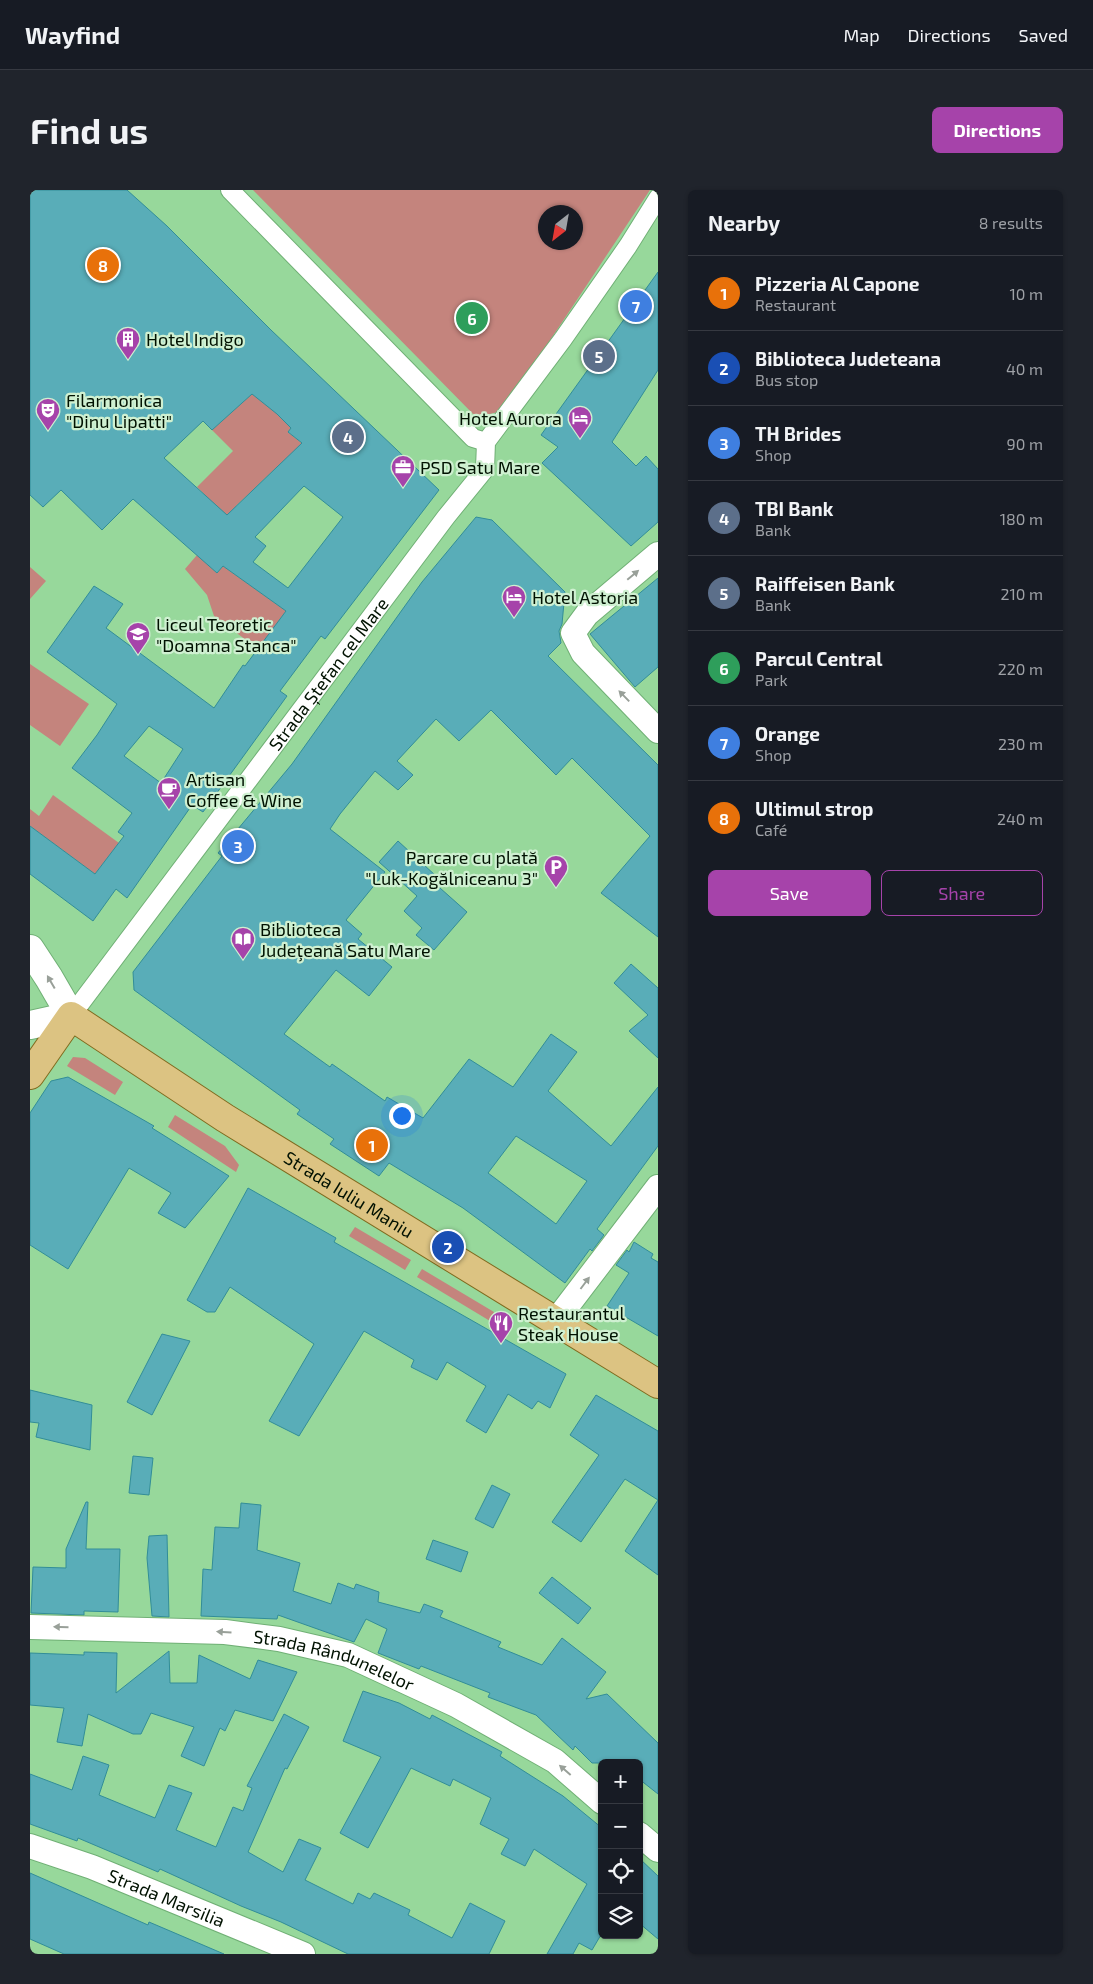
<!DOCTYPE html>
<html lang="en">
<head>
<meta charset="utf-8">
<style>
  :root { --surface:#171b24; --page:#20242c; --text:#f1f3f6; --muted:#9ea1a6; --line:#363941; --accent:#a643aa }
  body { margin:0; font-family:"Exo 2",sans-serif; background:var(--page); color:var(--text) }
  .controls { position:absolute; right:15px; bottom:15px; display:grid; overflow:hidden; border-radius:8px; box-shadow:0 1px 4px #0004 }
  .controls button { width:45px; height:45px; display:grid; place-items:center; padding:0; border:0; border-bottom:1px solid var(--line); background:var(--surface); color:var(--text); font:25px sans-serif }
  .compass { position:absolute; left:508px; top:15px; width:45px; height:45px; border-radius:50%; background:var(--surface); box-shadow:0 1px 4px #0004; rotate:211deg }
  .you { position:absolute; left:371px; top:925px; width:18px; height:18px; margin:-12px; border:4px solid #fff; border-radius:50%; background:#1a73e8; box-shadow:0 0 0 8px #1a73e833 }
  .badge { display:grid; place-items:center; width:32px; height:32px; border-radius:50%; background:var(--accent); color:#fff; font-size:16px; font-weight:700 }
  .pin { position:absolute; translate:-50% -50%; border:2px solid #fff; box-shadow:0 1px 5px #0006 }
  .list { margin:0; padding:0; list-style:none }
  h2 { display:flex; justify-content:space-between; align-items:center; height:65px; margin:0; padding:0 20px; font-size:21px }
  h2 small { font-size:16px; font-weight:400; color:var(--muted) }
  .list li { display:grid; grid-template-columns:32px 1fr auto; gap:15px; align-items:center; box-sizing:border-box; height:75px; padding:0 20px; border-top:1px solid var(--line) }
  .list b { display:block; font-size:19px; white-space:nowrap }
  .list p { margin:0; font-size:16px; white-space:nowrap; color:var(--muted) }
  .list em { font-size:16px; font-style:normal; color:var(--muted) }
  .actions { display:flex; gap:10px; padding:15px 20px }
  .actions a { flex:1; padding:11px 0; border:1px solid var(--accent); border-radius:8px; text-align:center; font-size:18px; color:var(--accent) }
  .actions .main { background:var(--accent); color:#fff }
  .icon { flex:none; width:28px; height:28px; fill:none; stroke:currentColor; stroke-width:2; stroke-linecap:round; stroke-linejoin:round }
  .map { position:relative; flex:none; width:628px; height:1764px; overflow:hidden; border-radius:8px }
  header { display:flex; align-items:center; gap:30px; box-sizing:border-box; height:70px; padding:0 25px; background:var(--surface); border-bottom:1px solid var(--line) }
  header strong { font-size:24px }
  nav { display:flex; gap:28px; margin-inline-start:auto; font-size:18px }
  .intro { display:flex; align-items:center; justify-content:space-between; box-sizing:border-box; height:120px; padding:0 30px }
  h1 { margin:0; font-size:35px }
  .button { padding:12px 22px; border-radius:8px; background:var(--accent); color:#fff; font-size:18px; font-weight:700 }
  main { display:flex; gap:30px; padding:0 30px }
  aside { flex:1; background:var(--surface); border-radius:8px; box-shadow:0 1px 4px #0004 }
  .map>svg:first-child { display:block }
</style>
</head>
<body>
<header>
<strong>Wayfind</strong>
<nav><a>Map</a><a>Directions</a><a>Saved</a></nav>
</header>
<div class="intro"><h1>Find us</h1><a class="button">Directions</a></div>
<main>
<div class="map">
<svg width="628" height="1764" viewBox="0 0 628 1764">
  <rect width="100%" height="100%" fill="#97d89b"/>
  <path fill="#c4847d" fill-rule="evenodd" d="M 223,0 L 620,0 L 473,221 L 446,227 ZM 516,22 L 546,22 L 546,52 L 516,52 Z
    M 225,201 L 262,236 L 258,242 L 274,255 L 248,276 L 206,316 L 228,334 L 159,321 L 174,304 L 167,297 L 203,261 L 182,240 Z
    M 167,365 L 187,383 L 193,376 L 256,421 L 228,459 L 184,426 L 177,405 L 155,379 Z
    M 0,377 L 16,391 L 0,409 Z
    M 0,474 L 59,514 L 30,556 L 0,535 Z
    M 23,605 L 89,653 L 65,684 L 0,636 L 0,619 L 9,626 Z
    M 43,867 L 55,868 L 93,892 L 85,905 L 37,876 Z
    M 145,925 L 195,956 L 209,975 L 206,982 L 138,937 Z
    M 325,1037 L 381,1070 L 375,1080 L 319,1046 Z
    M 392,1079 L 464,1122 L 460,1131 L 387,1087 Z"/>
  <path fill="#59adb8" stroke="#328d98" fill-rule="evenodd" d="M 0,0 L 97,0 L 137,36 L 241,140 L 409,300 L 295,449 L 291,446 L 250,501 L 257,506 L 173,622 L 162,615 L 97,708 L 86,699 L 63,731 L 0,684 L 0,636 L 65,684 L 94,646 L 88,642 L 102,623 L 42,578 L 67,545 L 87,514 L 17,462 L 64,396 L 93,414 L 76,438 L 184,518 L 213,475 L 215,476 L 256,421 L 193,376 L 187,383 L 103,309 L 72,340 L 31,300 L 13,317 L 0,305 ZM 222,204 L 247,224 L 261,238 L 258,242 L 272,253 L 197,325 L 134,268 L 173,231 L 182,240 ZM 274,296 L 313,327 L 258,398 L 223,372 L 236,356 L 225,347 ZM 119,536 L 153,559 L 131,593 L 94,566 Z
    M 628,82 L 628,180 L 582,252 L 606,276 L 616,266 L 628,279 L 628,332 L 601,356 L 512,273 L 528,257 L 511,245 Z
    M 446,327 L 462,330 L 535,402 L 532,434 L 529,441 L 531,453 L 518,466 L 628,575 L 628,747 L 571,703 L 620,646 L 542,568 L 526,585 L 461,520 L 429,551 L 406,529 L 367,571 L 383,585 L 368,600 L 345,581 L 310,624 L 300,639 L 355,682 L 316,730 L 332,744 L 328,749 L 362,777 L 339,806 L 306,780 L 254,844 L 300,877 L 302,874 L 355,911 L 357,907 L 393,928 L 439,869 L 483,897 L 521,844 L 547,862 L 518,901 L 581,956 L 628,897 L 628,956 L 567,1039 L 574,1045 L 562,1061 L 560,1059 L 535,1093 L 433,1018 L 359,973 L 349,986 L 300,954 L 304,949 L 267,924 L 270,920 L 104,800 L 103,782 L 192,666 L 188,663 L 262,574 L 392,392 ZM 486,946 L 557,991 L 526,1034 L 458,983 Z
    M 628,388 L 628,477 L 605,497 L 560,444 Z
    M 368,651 L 406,686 L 401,690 L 437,722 L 404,760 L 386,745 L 392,738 L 374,721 L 387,706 L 349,672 Z
    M 601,774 L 628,798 L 628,868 L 599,841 L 618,825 L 584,793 Z
    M 38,887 L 124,936 L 122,938 L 199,986 L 155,1038 L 128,1023 L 141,1003 L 99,978 L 38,1079 L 0,1055 L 0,923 L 21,891 Z
    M 218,998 L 306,1048 L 304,1052 L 536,1184 L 520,1218 L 508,1211 L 502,1219 L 478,1204 L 456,1243 L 436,1231 L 456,1196 L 417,1172 L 407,1190 L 381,1177 L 384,1170 L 334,1141 L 269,1246 L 239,1231 L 284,1154 L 200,1097 L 185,1122 L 177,1122 L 157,1110 Z
    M 604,1052 L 623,1064 L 621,1068 L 628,1072 L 628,1146 L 577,1116 L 599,1083 L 586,1075 L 597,1060 L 599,1062 Z
    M 132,1144 L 160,1151 L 122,1225 L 97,1212 Z
    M 0,1200 L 62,1215 L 60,1260 L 6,1247 L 9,1233 L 0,1232 Z
    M 566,1205 L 628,1241 L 628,1385 L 595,1361 L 628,1310 L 595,1289 L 551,1352 L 522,1332 L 569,1265 L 540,1245 Z
    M 103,1266 L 123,1268 L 119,1305 L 99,1303 Z
    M 462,1295 L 480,1304 L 463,1338 L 445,1329 Z
    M 56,1312 L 58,1312 L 56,1359 L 90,1359 L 88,1422 L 54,1421 L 54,1425 L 1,1423 L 3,1377 L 36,1378 L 36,1359 Z
    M 211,1313 L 231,1315 L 227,1360 L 270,1373 L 263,1401 L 301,1414 L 308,1393 L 324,1399 L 326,1394 L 349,1402 L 348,1412 L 390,1423 L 394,1414 L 413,1421 L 410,1427 L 471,1452 L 468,1457 L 512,1475 L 532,1448 L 576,1482 L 556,1509 L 577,1504 L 628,1553 L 628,1604 L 609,1589 L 609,1573 L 562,1573 L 545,1556 L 543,1560 L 506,1525 L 458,1507 L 460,1503 L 391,1476 L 389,1479 L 348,1463 L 357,1439 L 336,1429 L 324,1452 L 248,1425 L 247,1429 L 171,1426 L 173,1379 L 182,1380 L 185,1337 L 209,1338 Z
    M 137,1345 L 139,1427 L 122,1426 L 117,1368 L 119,1346 Z
    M 403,1350 L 438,1362 L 431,1382 L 396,1369 Z
    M 522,1387 L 561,1418 L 548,1434 L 509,1403 Z
    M 139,1461 L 140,1493 L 167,1493 L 169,1465 L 220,1489 L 228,1470 L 267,1482 L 243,1531 L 205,1520 L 195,1541 L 190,1538 L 174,1576 L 151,1566 L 164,1537 L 121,1523 L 111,1544 L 103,1544 L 58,1524 L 52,1556 L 27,1552 L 34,1518 L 0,1515 L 0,1463 L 54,1465 L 54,1462 L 87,1463 L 86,1503 Z
    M 333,1501 L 369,1513 L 400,1529 L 402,1525 L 472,1562 L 470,1566 L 533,1606 L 572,1638 L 572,1743 L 562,1760 L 549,1753 L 543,1764 L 517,1764 L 557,1694 L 504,1659 L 495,1676 L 471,1664 L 479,1649 L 450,1634 L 461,1608 L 423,1589 L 420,1596 L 381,1578 L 338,1658 L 310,1643 L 351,1567 L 313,1551 Z
    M 254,1524 L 279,1537 L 257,1579 L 255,1578 L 218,1662 L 253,1682 L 269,1649 L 291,1658 L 275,1690 L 323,1714 L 328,1703 L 340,1709 L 344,1703 L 380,1720 L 378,1725 L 422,1748 L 440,1713 L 475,1731 L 459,1764 L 318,1764 L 251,1732 L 211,1716 L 130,1679 L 128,1682 L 48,1648 L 47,1651 L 0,1634 L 0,1584 L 42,1600 L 53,1566 L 79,1575 L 69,1605 L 125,1628 L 139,1595 L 162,1603 L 146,1640 L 186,1657 L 203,1617 L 213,1621 L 222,1598 L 217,1596 Z
    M 609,1668 L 628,1686 L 628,1749 L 609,1733 Z
    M 0,1683 L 118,1735 L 119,1732 L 194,1764 L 34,1764 L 0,1749 Z"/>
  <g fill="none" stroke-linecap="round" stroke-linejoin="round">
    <g stroke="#70b075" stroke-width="20">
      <g id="pedestrian">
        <path d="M 200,0 L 443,248 L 456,252"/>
        <path id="s1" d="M 41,826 L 416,327 L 455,279 L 456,252 L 533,149 L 598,56 L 628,8"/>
      </g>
    </g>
    <g stroke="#70b075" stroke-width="26">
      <g id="minor">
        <path d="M 628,364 L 557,424 L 543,443 L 553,463 L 628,541"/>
        <path d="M 525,1132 L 628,997"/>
        <path id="s2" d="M 0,1437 L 195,1442 L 249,1449 L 318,1465 L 426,1515 L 525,1571 L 572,1612"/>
        <path d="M 609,1644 L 628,1660"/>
        <path id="s3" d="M 0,1656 L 62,1677 L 273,1764"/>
      </g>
    </g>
    <g stroke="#70b075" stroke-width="30">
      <path id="tertiary" d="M 0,759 L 19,788 L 41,826 L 0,835"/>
    </g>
    <g stroke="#806b1f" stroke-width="30">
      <g id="primary">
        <path id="s4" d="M 0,885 L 41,826 L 195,928 L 628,1194"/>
      </g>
    </g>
    <use href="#pedestrian" stroke="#fff" stroke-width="18"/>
    <use href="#minor" stroke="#fff" stroke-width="24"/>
    <use href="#tertiary" stroke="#fff" stroke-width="28"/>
    <use href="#primary" stroke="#dcc382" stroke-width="28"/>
  </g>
  <defs><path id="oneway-solid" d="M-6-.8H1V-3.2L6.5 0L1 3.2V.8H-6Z" transform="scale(1.25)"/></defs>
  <g fill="#99a099">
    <use href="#oneway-solid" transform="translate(603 385) rotate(-40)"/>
    <use href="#oneway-solid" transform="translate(594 506) rotate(-134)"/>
    <use href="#oneway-solid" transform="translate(21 792) rotate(-120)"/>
    <use href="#oneway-solid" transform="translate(555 1093) rotate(-53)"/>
    <use href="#oneway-solid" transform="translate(31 1437) rotate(-179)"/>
    <use href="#oneway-solid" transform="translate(194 1442) rotate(-176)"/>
    <use href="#oneway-solid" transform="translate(535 1580) rotate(-139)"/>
  </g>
  <defs>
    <g id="building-pin" transform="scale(1.25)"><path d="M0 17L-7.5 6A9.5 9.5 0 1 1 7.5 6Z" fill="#a643aa" stroke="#cff0d1"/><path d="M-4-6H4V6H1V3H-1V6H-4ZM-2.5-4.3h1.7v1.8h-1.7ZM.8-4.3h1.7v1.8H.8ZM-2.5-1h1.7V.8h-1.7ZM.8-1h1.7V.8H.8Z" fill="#fff"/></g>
    <g id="theatre-pin" transform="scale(1.25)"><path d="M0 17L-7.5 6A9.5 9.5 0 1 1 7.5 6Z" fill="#a643aa" stroke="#cff0d1"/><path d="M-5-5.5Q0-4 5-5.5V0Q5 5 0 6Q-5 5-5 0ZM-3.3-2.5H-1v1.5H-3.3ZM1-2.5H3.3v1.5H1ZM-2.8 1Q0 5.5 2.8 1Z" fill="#fff"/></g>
    <g id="hotel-pin" transform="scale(1.25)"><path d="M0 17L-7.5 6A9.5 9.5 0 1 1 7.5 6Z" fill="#a643aa" stroke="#cff0d1"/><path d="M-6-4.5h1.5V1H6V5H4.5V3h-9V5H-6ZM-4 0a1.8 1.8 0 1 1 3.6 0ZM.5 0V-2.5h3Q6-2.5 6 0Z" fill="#fff"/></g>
    <g id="office-pin" transform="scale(1.25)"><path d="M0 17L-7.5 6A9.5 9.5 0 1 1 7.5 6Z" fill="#a643aa" stroke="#cff0d1"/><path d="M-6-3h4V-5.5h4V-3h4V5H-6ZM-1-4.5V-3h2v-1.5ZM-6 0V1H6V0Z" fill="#fff"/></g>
    <g id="school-pin" transform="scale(1.25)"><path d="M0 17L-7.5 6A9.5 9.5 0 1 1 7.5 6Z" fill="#a643aa" stroke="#cff0d1"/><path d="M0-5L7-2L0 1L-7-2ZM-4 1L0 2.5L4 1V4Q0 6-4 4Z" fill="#fff"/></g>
    <g id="cafe-pin" transform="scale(1.25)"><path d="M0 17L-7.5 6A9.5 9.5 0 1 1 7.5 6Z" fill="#a643aa" stroke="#cff0d1"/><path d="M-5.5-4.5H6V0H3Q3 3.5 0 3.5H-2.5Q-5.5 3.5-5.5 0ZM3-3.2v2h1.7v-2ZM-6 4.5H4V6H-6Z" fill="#fff"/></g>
    <g id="parking-pin" transform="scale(1.25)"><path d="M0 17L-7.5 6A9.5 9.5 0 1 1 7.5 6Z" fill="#a643aa" stroke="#cff0d1"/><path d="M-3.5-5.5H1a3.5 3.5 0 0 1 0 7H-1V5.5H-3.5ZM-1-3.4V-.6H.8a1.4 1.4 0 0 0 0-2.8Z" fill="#fff"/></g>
    <g id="library-pin" transform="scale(1.25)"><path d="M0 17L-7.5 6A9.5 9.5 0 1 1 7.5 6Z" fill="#a643aa" stroke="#cff0d1"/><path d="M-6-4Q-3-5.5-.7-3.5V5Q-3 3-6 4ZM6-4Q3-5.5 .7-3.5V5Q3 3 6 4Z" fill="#fff"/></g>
    <g id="restaurant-pin" transform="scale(1.25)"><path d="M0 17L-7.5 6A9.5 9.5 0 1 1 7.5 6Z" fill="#a643aa" stroke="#cff0d1"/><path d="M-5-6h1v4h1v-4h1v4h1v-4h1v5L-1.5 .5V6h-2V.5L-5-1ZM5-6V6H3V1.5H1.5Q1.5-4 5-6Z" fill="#fff"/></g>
  </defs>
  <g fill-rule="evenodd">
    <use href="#building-pin" x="98" y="149"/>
    <use href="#theatre-pin" x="18" y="220"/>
    <use href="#hotel-pin" x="550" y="228"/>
    <use href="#office-pin" x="373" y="277"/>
    <use href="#hotel-pin" x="484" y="407"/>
    <use href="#school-pin" x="108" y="444"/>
    <use href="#cafe-pin" x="139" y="599"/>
    <use href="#parking-pin" x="526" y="677"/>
    <use href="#library-pin" x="213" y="749"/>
    <use href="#restaurant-pin" x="471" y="1133"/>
  </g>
  <g text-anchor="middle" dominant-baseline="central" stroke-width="4.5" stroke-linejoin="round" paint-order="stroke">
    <g font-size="18" fill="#001101" stroke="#cff0d1" text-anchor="start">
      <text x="116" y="149">Hotel Indigo</text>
      <text x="36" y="210">Filarmonica<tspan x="36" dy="21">"Dinu Lipatti"</tspan></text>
      <text x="532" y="228" text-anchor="end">Hotel Aurora</text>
      <text x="390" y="277">PSD Satu Mare</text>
      <text x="502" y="407">Hotel Astoria</text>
      <text x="126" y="434">Liceul Teoretic<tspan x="126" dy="21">"Doamna Stanca"</tspan></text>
      <text x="156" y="589">Artisan<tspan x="156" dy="21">Coffee &amp; Wine</tspan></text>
      <text x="508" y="667" text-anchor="end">Parcare cu plată<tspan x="508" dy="21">"Luk-Kogălniceanu 3"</tspan></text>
      <text x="230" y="739">Biblioteca<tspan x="230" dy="21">Judeţeană Satu Mare</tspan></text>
      <text x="488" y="1123">Restaurantul<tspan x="488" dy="21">Steak House</tspan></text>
    </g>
    <g font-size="18" fill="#001101" stroke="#cff0d1">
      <text stroke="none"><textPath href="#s1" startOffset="428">Strada Ștefan cel Mare</textPath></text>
      <text stroke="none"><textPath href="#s4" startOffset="402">Strada Iuliu Maniu</textPath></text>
      <text stroke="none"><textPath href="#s2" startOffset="308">Strada Rândunelelor</textPath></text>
      <text stroke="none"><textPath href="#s3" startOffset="146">Strada Marsilia</textPath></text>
    </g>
  </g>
</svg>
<div class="controls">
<button>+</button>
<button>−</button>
<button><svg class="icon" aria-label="locate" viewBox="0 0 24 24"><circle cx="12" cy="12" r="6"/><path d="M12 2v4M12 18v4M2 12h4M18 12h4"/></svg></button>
<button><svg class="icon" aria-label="layers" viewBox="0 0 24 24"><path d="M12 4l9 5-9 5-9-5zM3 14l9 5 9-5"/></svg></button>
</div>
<svg class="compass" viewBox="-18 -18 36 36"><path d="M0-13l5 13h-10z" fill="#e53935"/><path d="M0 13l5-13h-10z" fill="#9ea1a6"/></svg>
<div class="you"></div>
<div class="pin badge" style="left:342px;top:955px;background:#e8710a">1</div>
<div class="pin badge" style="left:418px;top:1057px;background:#1a4fb4">2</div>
<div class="pin badge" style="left:208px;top:656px;background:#3f7fe0">3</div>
<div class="pin badge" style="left:318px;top:247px;background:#5c6f8a">4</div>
<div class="pin badge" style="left:569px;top:166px;background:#5c6f8a">5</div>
<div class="pin badge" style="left:442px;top:128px;background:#2e9e5b">6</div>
<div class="pin badge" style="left:606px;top:116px;background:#3f7fe0">7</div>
<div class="pin badge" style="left:73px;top:75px;background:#e8710a">8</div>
</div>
<aside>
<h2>Nearby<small>8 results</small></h2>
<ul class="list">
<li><span class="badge" style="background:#e8710a">1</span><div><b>Pizzeria Al Capone</b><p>Restaurant</p></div><em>10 m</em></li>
<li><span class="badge" style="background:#1a4fb4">2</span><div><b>Biblioteca Judeteana</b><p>Bus stop</p></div><em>40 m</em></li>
<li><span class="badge" style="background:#3f7fe0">3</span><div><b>TH Brides</b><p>Shop</p></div><em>90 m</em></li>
<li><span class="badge" style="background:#5c6f8a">4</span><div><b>TBI Bank</b><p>Bank</p></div><em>180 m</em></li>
<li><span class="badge" style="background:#5c6f8a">5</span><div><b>Raiffeisen Bank</b><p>Bank</p></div><em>210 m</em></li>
<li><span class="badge" style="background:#2e9e5b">6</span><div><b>Parcul Central</b><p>Park</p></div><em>220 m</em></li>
<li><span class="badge" style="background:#3f7fe0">7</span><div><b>Orange</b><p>Shop</p></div><em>230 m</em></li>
<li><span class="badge" style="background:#e8710a">8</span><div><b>Ultimul strop</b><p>Café</p></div><em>240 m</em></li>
</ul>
<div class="actions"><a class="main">Save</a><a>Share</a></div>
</aside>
</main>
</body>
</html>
